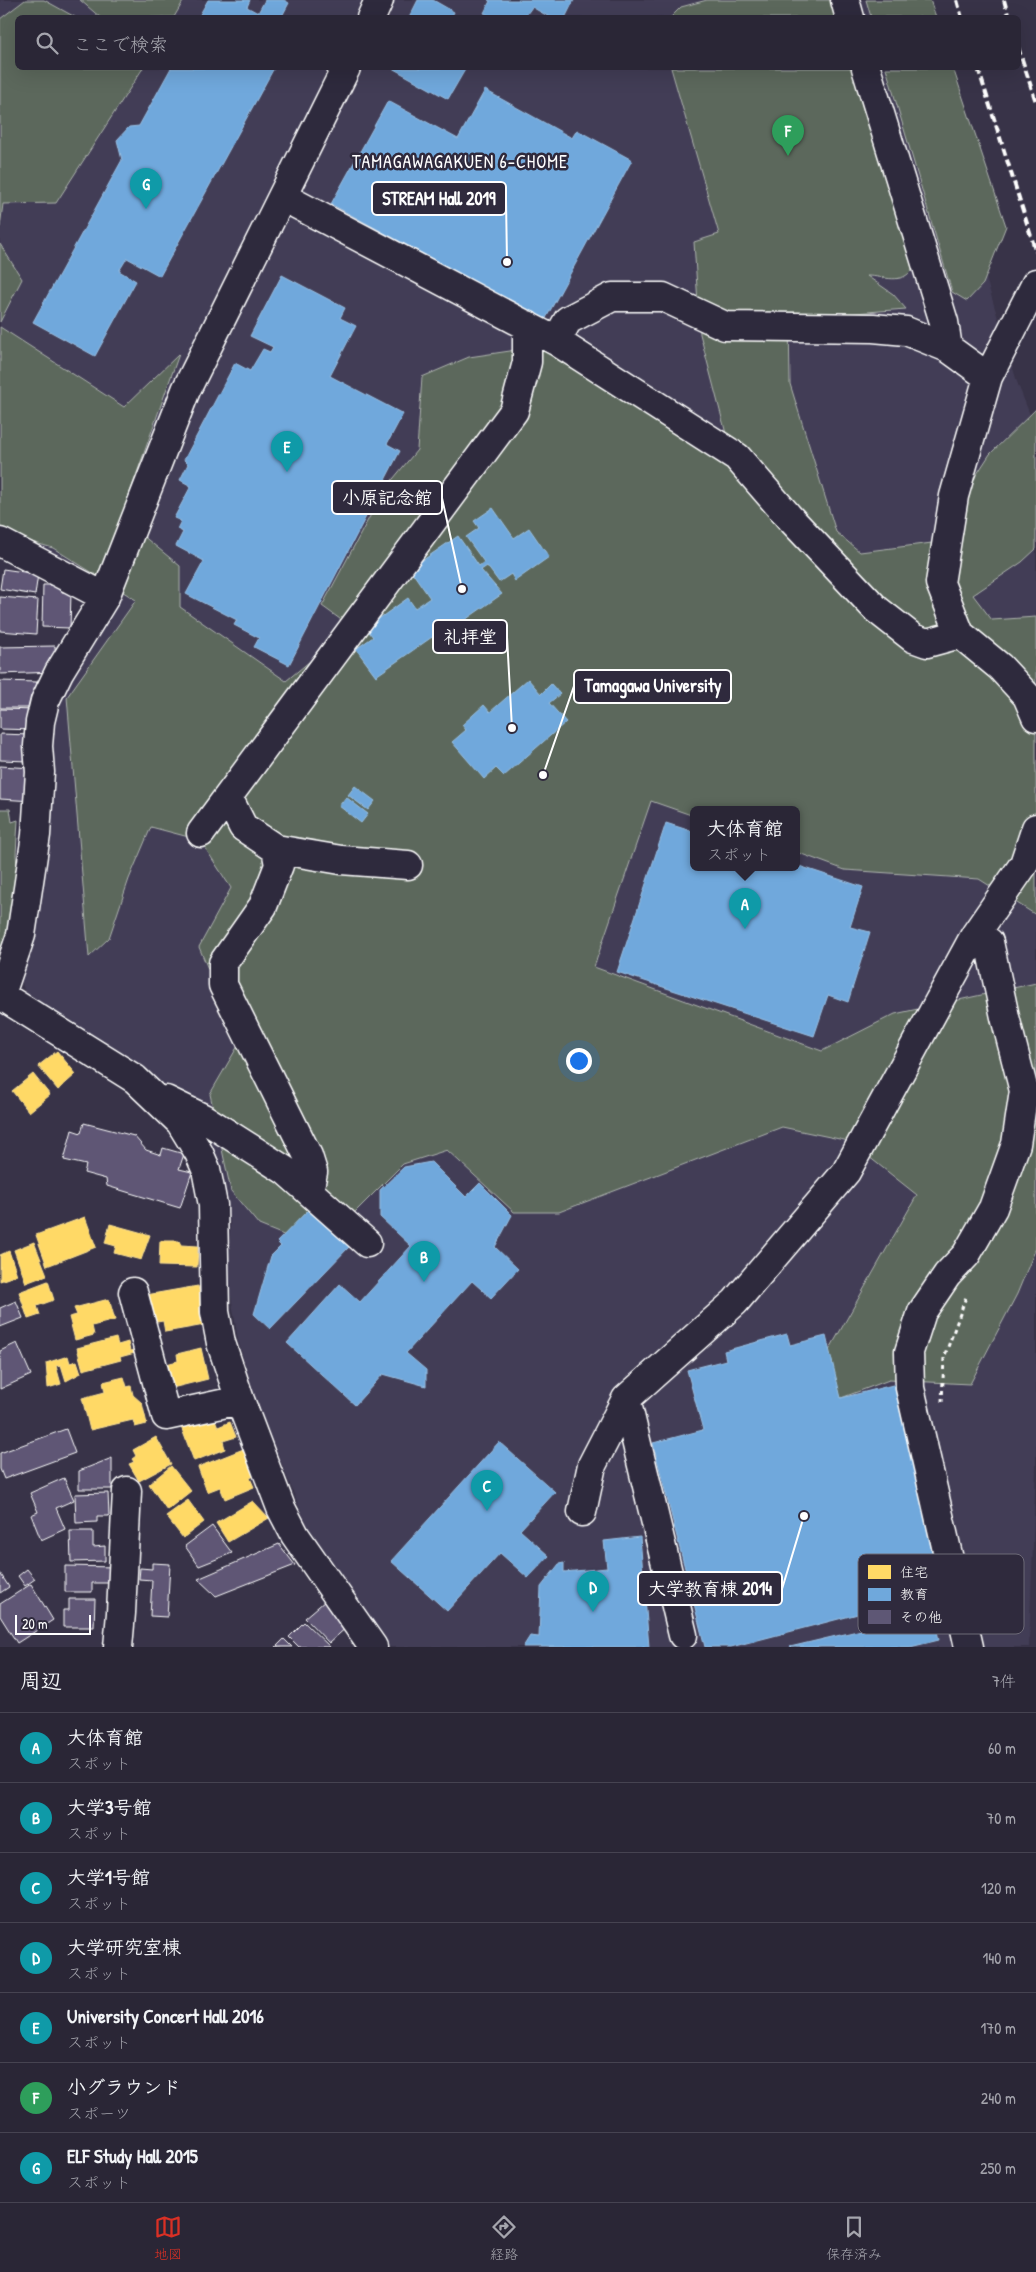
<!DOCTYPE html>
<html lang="ja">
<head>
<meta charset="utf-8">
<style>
  :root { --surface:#2a2636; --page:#322e3e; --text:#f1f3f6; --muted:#a5a5ad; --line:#464351; --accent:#d93025 }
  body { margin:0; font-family:"Patrick Hand","Klee One",sans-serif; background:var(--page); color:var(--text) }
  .scale { position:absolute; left:15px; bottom:12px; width:76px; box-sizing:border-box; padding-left:5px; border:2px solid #fff; border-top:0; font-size:14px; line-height:18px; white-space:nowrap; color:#fff; -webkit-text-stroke:4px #2f2a3d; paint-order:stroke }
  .you { position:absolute; left:578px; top:1060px; width:18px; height:18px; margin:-12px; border:4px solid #fff; border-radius:50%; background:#1a73e8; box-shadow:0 0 0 8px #1a73e833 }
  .badge { display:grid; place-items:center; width:32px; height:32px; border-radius:50%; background:var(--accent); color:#fff; font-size:16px; font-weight:700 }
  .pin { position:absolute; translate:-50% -41px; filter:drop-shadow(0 1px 2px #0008) }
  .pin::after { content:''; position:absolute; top:26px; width:18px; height:15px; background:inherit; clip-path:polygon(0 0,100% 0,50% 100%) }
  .popup { position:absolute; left:690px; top:806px; width:110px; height:65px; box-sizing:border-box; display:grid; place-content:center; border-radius:8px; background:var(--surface); filter:drop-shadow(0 1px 4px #0005); font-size:16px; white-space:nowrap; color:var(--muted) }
  .popup b { font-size:19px; color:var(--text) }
  .popup::after { content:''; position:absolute; left:50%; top:100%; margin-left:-10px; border:10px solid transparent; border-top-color:var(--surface) }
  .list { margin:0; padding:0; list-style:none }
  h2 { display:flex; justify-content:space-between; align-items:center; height:65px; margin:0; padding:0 20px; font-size:21px }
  h2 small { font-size:16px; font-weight:400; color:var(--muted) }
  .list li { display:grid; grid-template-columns:32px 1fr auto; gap:15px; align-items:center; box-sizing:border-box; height:70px; padding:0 20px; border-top:1px solid var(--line) }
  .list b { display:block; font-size:19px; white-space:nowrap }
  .list p { margin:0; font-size:16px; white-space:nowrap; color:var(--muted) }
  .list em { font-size:16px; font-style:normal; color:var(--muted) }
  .icon { flex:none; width:28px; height:28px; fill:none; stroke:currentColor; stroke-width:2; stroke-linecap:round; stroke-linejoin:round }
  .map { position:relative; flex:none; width:1036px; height:1647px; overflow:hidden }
  .search { position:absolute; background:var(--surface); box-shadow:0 5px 20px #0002; left:15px; right:15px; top:15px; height:55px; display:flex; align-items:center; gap:12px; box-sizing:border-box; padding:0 18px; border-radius:8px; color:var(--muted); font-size:19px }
  .sheet { height:555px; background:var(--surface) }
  nav { display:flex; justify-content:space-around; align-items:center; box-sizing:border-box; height:70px; border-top:1px solid var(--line); background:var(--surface); font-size:14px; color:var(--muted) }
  nav a { display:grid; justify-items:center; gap:2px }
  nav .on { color:var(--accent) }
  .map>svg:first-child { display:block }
</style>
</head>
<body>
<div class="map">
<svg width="1036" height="1647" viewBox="0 0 1036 1647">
  <rect width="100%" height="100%" fill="#383348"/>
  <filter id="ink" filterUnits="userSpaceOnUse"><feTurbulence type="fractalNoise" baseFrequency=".02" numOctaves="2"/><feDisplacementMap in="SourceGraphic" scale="10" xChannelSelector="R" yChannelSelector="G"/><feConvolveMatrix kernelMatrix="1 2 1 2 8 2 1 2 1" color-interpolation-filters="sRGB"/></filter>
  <g filter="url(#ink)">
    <path fill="#433e56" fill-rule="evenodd" d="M 0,0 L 903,0 L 908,17 L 18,18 L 18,68 L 923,68 L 1017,382 L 1036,430 L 1036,1465 L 1029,1647 L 390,1647 L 308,1528 L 255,1399 L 238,1340 L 229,1283 L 230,1224 L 226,1190 L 214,1151 L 193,1114 L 142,1067 L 25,993 L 19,973 L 52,723 L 70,677 L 119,595 L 0,533 ZM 694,810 L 796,810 L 796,868 L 694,868 Z"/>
    <path fill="#5b675c" stroke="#adb3ae" d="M 25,0 L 44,0 L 75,17 L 18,18 L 18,68 L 143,68 L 56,203 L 3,204 L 0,227 L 0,19 Z
      M 80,0 L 184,0 L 174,17 L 101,18 Z
      M 707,0 L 835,0 L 840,18 L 670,18 L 681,7 Z
      M 866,0 L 930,0 L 936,17 L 871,17 Z
      M 671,68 L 854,68 L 913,268 C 902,286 884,276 867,276 L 893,294 L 906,309 L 789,318 L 790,384 L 836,532 L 860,552 L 932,543 L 990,454 L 1036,409 L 1036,549 L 1022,562 L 973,595 L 992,620 L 1036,617 L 1036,915 L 979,879 L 845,870 L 796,852 L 796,810 L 694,810 L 694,816 L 651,801 L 594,967 L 822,1051 L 895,1014 L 1036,983 L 1036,1248 L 1017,1294 L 970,1384 L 889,1380 L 841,1398 L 814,1377 L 917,1195 L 849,1141 L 782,1127 L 559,1212 L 514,1212 L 447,1150 L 403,1164 L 340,1227 L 291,1238 L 259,1225 L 231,1191 L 210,1094 L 239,1044 L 199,947 L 231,888 L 200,840 L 151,827 L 129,879 L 109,938 L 89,957 L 67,697 L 136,600 L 53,548 L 0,533 L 0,327 L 124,407 L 179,354 L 121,518 L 180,566 L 180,607 L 286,681 L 351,627 L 322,606 L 384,490 L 417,450 L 422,377 L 469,357 L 510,351 L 535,341 L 736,472 L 700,334 L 694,242 L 719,234 Z
      M 886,68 L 953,68 L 1006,226 L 983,284 L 967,301 L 952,292 Z
      M 0,244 L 22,279 L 0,322 Z
      M 0,809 L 10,809 L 12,822 L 18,820 L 16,855 L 18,876 L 13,931 L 0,964 Z"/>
    <path fill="#ffd966" stroke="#ffe494" d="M 57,1051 L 76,1074 L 58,1090 L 38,1066 Z
      M 33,1074 L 50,1095 L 29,1112 L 12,1091 Z
      M 85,1217 L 96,1247 L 47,1266 L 36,1235 Z
      M 110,1224 L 150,1235 L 141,1260 L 114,1253 L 116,1246 L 105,1243 Z
      M 160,1241 L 179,1241 L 181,1245 L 198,1246 L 197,1267 L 159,1266 Z
      M 34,1242 L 47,1275 L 26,1283 L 14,1250 Z
      M 9,1251 L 17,1275 L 0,1281 L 0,1255 Z
      M 48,1281 L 54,1300 L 37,1306 L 40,1315 L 28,1319 L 19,1292 Z
      M 198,1286 L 205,1325 L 165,1332 L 163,1321 L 151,1323 L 146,1295 Z
      M 109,1299 L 115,1320 L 92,1326 L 94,1335 L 75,1340 L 69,1317 L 77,1315 L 74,1308 Z
      M 116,1338 L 118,1345 L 128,1342 L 130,1351 L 134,1350 L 135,1353 L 120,1357 L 121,1360 L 83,1370 L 77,1348 Z
      M 201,1348 L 208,1379 L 172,1388 L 166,1364 L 178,1361 L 177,1354 Z
      M 68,1356 L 70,1363 L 77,1361 L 81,1373 L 66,1381 L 61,1365 L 56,1366 L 61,1384 L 48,1388 L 46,1363 Z
      M 124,1377 L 127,1387 L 131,1386 L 133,1395 L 142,1403 L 147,1424 L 135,1427 L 133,1420 L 90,1430 L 82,1398 L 105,1392 L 103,1382 Z
      M 214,1417 L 218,1427 L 230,1422 L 236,1437 L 223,1441 L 225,1449 L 194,1461 L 180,1424 Z
      M 156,1437 L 171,1464 L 139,1481 L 129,1464 L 134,1462 L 132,1459 L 136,1456 L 133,1450 Z
      M 246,1448 L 256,1475 L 250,1478 L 254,1487 L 225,1499 L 220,1487 L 207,1492 L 198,1467 Z
      M 171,1466 L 191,1491 L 167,1510 L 149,1484 Z
      M 188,1500 L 204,1522 L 183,1538 L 166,1516 Z
      M 253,1501 L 269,1518 L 228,1542 L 216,1523 Z"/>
    <path fill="#6fa8dc" stroke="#9ac2e6" d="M 208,0 L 250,0 L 247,7 L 258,13 L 265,0 L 284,0 L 289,3 L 281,18 L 198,18 Z
      M 418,0 L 433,0 L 454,12 L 451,18 L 409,18 Z
      M 488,0 L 574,0 L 565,18 L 551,18 L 532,7 L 524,18 L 494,18 L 484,13 L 490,1 Z
      M 171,68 L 274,68 L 160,276 L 127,258 L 119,271 L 136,281 L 95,356 L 33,322 L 122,160 L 117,140 L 129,127 L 139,126 Z
      M 392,68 L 466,68 L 448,99 Z
      M 485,90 L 572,138 L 577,130 L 632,160 L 545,320 L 331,204 L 388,101 L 458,139 Z
      M 282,275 L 345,308 L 340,318 L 356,326 L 330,376 L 403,414 L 387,444 L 400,451 L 289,665 L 254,647 L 259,638 L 234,625 L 237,620 L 186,594 L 204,561 L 176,546 L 183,532 L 177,529 L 181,521 L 174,518 L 191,486 L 180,480 L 188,464 L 184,460 L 235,363 L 250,371 L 263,349 L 270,352 L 273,347 L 250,336 Z
      M 493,508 L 514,538 L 529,528 L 549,557 L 515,581 L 511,574 L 499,582 L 487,566 L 481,570 L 502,594 L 435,641 L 432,637 L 376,676 L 356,649 L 373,637 L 366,628 L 408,598 L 415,608 L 430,598 L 410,569 L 458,536 L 479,566 L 484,562 L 466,537 L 479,528 L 474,521 Z
      M 528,679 L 541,694 L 551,684 L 560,694 L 549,703 L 566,722 L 504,776 L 496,768 L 484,779 L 452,742 L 466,730 L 462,725 L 484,705 L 490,712 Z
      M 355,786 L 375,801 L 368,810 L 348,795 Z
      M 346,797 L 368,814 L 361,823 L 339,806 Z
      M 666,823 L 694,832 L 694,868 L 796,868 L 796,865 L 863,887 L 850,927 L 870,932 L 848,1002 L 828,995 L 814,1036 L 617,972 Z
      M 431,1162 L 466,1197 L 480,1183 L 512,1215 L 495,1247 L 518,1269 L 491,1298 L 472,1281 L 406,1353 L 426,1370 L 426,1386 L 383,1374 L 355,1405 L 287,1343 L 340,1284 L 360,1302 L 411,1246 L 380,1217 L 380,1190 L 404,1167 Z
      M 310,1208 L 349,1247 L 270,1329 L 254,1314 L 271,1256 L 281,1246 L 277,1242 Z
      M 787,1334 L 790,1345 L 826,1336 L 841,1398 L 901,1383 L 954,1589 L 731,1647 L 705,1647 L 653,1443 L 703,1430 L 687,1370 L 726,1360 L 724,1351 Z
      M 499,1442 L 555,1492 L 520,1530 L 549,1556 L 528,1578 L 500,1553 L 447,1611 L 391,1561 Z
      M 640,1537 L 649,1647 L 523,1647 L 530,1636 L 539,1637 L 541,1587 L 559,1564 L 564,1563 L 564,1572 L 607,1568 L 604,1541 Z
      M 933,1613 L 939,1640 L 910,1647 L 790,1647 Z"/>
    <path fill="#5e5775" stroke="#fff" d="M 3,569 L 38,574 L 35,595 L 0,589 Z
      M 43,585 L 62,585 L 62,592 L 71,592 L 70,628 L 42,627 Z
      M 0,597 L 38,600 L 36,634 L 0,631 Z
      M 55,646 L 56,672 L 0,674 L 0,647 Z
      M 0,681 L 37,682 L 36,701 L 32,708 L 0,708 Z
      M 0,709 L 37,710 L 36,730 L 0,729 Z
      M 0,734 L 30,735 L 29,761 L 0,760 Z
      M 0,766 L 32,768 L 33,801 L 0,799 Z
      M 84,1123 L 134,1136 L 146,1150 L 161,1155 L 163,1148 L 184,1154 L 179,1169 L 192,1172 L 180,1208 L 107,1186 L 106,1179 L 84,1173 L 86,1165 L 64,1160 L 72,1130 L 81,1133 Z
      M 16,1301 L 23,1318 L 0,1327 L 0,1308 Z
      M 17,1343 L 31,1375 L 0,1389 L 0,1351 Z
      M 66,1429 L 75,1453 L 4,1479 L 0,1469 L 0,1453 Z
      M 112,1458 L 112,1489 L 79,1489 L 79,1471 Z
      M 64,1478 L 74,1500 L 56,1508 L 65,1529 L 41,1540 L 31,1515 L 38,1512 L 30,1493 Z
      M 108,1493 L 109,1516 L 97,1516 L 97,1522 L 76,1523 L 75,1494 Z
      M 212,1526 L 232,1553 L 199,1566 L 185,1546 Z
      M 70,1531 L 93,1531 L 93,1547 L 105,1546 L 105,1561 L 71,1562 Z
      M 279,1544 L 295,1565 L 216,1596 L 198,1579 Z
      M 152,1563 L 170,1564 L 167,1617 L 150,1616 L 152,1580 L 139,1579 L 140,1568 L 152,1569 Z
      M 65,1566 L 115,1567 L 115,1583 L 92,1583 L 92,1592 L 65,1592 Z
      M 27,1569 L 35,1579 L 25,1586 L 18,1576 Z
      M 0,1573 L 9,1587 L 0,1593 Z
      M 31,1584 L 53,1620 L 17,1643 L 0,1616 L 0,1604 Z
      M 69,1599 L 95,1599 L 94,1627 L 63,1627 L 63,1610 L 69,1610 Z
      M 325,1601 L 348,1626 L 329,1643 L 305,1618 Z
      M 304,1622 L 330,1647 L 299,1647 L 289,1637 Z
      M 284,1639 L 292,1647 L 276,1647 Z"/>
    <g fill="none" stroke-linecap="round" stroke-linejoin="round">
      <g stroke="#fff" stroke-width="31">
        <path id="minor" d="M 845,0 L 850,18
          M 371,18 L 379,0
          M 866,68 L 944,322 L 948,348
          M 283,197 L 556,341 L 737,457 L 788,516 L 876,609 L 913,638 L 927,643 L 960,634 L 1000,667 L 1027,696 L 1036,717
          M 556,341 L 568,320 L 612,297 L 663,297 L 725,326 L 873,328 L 906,331 L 948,348 L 988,377
          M 0,542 L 105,597
          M 960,634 L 940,583 L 954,496 L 988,377 L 1036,283
          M 228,797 L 243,827 L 276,849 L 341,860 L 408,865
          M 201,833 L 514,411 L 527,362 L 527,325
          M 276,849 L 279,865 L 263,906 L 223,963 L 223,985 L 308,1156 L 313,1172 L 309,1191
          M 2,996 L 135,1079 L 180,1122 L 199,1153 L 206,1169 L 213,1205 L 215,1312 L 221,1343 L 240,1400 L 281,1508 L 295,1535 L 373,1647
          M 0,997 L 21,935 L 36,835 L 40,772 L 38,746 L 40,722 L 45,701 L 59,672 L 105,597 L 186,390 L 346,68
          M 166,1100 L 203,1118 L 286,1171 L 367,1243
          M 133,1292 L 166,1416 L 240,1400
          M 626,1399 L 683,1635
          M 582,1512 L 592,1465 L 626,1399 L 735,1302 L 846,1172 L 975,935 L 1024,864 L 1036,828
          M 118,1647 L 121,1613 L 127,1491
          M 969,1647 L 910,1388 L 909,1352 L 922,1312 L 947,1275 L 966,1255 L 993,1208 L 1016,1144 L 1024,1091 L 1005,1017 L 989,942 L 975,935"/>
      </g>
      <path stroke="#fff" stroke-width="3" stroke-dasharray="4 4" stroke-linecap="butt" d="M 942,1402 L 944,1358 L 966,1297"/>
      <use href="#minor" stroke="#2f2a3d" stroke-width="28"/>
      <path stroke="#fff" stroke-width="4" stroke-dasharray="8 4" stroke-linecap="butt" d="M 957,0 L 962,18
        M 1004,0 L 1009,18
        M 1018,47 L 1036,102
        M 978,68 L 1036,252"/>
    </g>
  </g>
  <g text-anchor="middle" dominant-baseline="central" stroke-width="5" stroke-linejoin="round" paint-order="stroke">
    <g font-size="18" letter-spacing="1" fill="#fff" stroke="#2f2a3d">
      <text x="460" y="161">TAMAGAWAGAKUEN 6-CHOME</text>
    </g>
  </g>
  <rect x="858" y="1554" width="166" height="80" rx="8" fill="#2f2a3d" stroke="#6d6a77" stroke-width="1"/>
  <rect x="868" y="1565" width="23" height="14" fill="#ffd966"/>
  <rect x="868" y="1588" width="23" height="13" fill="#6fa8dc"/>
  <rect x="868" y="1610" width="23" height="14" fill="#5e5775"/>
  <g font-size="14" fill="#fff">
    <text x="900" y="1577">住宅</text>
    <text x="900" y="1599">教育</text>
    <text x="900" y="1622">その他</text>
  </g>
  <path fill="none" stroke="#fff" stroke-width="2" d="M507 262L506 199M462 589L442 498M512 728L507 637M543 775L574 686M804 1516L782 1589"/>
  <g fill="#fff" stroke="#2f2a3d" stroke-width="2">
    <circle cx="507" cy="262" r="5"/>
    <circle cx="462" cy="589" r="5"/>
    <circle cx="512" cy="728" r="5"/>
    <circle cx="543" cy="775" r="5"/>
    <circle cx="804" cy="1516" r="5"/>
  </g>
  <g fill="#2f2a3d" stroke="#fff" stroke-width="2">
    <rect x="372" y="182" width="134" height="33" rx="5"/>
    <rect x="332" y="481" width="110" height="33" rx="5"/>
    <rect x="433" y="620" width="74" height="33" rx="5"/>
    <rect x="574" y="670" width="157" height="33" rx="5"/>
    <rect x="638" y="1572" width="144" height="33" rx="5"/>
  </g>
  <g font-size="18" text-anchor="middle" font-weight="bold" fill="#fff">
    <text x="439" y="205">STREAM Hall 2019</text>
    <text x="387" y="504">小原記念館</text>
    <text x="470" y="643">礼拝堂</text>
    <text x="653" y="692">Tamagawa University</text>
    <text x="710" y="1595">大学教育棟 2014</text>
  </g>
</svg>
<div class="scale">20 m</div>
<div class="you"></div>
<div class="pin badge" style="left:745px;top:929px;background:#0f9aa8">A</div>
<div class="popup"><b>大体育館</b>スポット</div>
<div class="pin badge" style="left:424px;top:1282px;background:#0f9aa8">B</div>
<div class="pin badge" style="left:487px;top:1511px;background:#0f9aa8">C</div>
<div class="pin badge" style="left:593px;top:1612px;background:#0f9aa8">D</div>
<div class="pin badge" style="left:287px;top:472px;background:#0f9aa8">E</div>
<div class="pin badge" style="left:788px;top:156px;background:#2e9e5b">F</div>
<div class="pin badge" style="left:146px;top:209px;background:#0f9aa8">G</div>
<div class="search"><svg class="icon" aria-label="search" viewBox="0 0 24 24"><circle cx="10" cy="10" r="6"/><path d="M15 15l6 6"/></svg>ここで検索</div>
</div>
<section class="sheet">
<h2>周辺<small>7件</small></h2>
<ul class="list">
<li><span class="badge" style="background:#0f9aa8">A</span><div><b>大体育館</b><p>スポット</p></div><em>60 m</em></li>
<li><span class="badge" style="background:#0f9aa8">B</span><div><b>大学3号館</b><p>スポット</p></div><em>70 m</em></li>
<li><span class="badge" style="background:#0f9aa8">C</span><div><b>大学1号館</b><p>スポット</p></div><em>120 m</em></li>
<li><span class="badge" style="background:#0f9aa8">D</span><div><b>大学研究室棟</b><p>スポット</p></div><em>140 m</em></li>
<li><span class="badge" style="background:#0f9aa8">E</span><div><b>University Concert Hall 2016</b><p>スポット</p></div><em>170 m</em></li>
<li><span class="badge" style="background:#2e9e5b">F</span><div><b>小グラウンド</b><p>スポーツ</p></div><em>240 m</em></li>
<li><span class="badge" style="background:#0f9aa8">G</span><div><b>ELF Study Hall 2015</b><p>スポット</p></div><em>250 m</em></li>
</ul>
</section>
<nav>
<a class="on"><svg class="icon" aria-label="map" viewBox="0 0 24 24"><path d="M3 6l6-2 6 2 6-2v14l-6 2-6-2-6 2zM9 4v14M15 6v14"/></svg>地図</a>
<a><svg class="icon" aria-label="directions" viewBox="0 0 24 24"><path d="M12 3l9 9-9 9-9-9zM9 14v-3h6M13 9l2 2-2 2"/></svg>経路</a>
<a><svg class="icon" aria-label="saved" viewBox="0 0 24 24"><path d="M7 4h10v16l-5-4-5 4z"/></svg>保存済み</a>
</nav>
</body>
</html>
